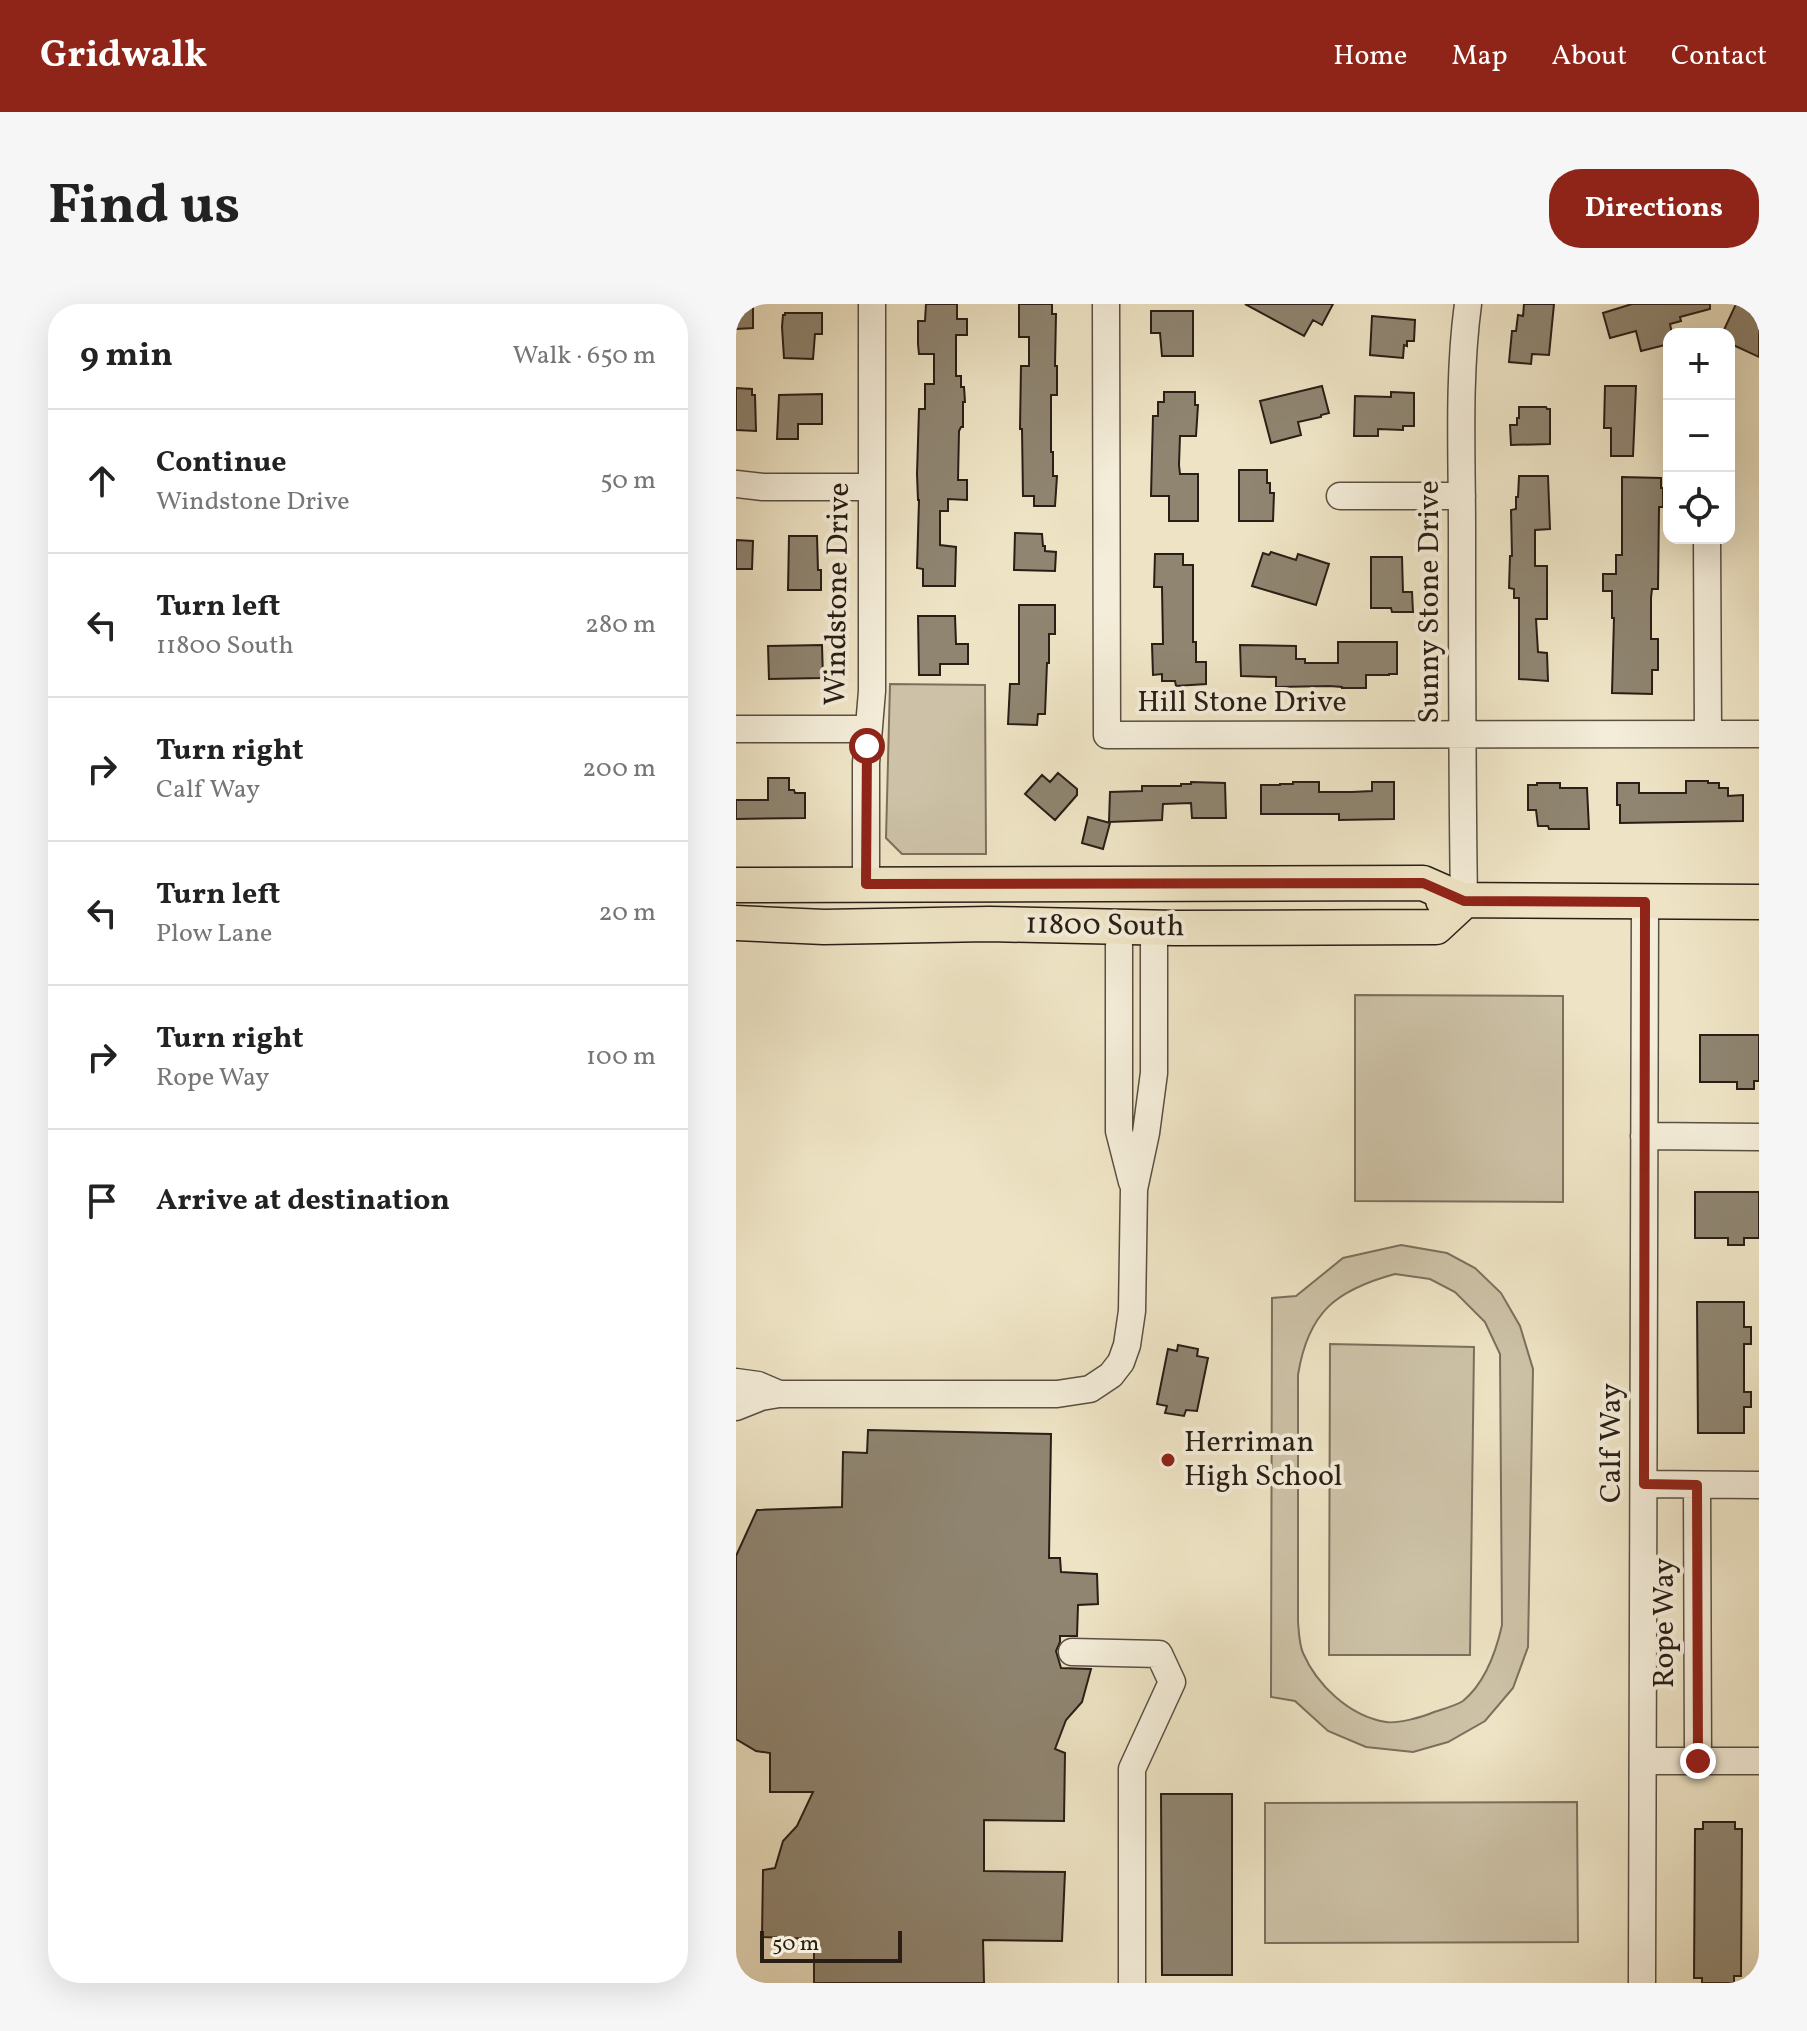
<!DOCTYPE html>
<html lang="en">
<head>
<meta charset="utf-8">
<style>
  :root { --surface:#fff; --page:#f6f6f6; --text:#222; --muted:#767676; --line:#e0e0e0; --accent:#8f2418 }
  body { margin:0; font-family:Vollkorn,serif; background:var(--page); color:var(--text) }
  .controls { position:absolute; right:24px; top:24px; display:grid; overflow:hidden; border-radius:16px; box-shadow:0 8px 32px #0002 }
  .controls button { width:72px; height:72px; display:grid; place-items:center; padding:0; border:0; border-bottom:2px solid var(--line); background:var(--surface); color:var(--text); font:40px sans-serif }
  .scale { position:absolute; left:24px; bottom:20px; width:142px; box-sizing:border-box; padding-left:8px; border:4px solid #291e16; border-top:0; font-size:22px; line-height:28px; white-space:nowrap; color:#291e16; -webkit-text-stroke:6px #f4edd9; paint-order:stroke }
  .stop { position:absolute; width:24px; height:24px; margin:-18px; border:6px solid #8f2418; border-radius:50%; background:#fff }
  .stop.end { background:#8f2418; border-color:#fff; box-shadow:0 2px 8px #0008 }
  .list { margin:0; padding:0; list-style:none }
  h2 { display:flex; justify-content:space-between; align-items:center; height:104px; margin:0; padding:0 32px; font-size:34px }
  h2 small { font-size:26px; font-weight:400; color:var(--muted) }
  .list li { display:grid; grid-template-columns:52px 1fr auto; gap:24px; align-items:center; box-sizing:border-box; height:144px; padding:0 32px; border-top:2px solid var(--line) }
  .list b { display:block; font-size:30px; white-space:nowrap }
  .list p { margin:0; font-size:26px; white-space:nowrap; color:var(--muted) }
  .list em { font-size:26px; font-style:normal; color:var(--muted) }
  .icon { flex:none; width:44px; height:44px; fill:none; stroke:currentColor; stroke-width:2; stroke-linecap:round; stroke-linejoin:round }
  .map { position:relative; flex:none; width:1023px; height:1679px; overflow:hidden; border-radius:32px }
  header { display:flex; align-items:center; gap:48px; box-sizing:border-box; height:112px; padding:0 40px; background:var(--accent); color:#fff }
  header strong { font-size:38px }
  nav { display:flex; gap:44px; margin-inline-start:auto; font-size:28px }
  .intro { display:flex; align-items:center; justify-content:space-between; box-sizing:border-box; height:192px; padding:0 48px }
  h1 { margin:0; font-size:56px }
  .button { padding:20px 36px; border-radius:32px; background:var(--accent); color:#fff; font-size:28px; font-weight:700 }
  main { display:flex; gap:48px; padding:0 48px }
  aside { flex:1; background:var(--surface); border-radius:32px; box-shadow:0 8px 32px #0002 }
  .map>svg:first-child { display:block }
</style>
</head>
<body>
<header>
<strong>Gridwalk</strong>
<nav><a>Home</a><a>Map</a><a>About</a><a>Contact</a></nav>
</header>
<div class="intro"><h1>Find us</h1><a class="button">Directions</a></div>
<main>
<aside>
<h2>9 min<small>Walk · 650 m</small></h2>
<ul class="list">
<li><svg class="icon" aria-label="ahead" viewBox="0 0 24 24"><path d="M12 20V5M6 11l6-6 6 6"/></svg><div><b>Continue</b><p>Windstone Drive</p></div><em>50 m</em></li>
<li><svg class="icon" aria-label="left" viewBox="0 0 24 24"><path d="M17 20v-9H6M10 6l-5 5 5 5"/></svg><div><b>Turn left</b><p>11800 South</p></div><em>280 m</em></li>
<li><svg class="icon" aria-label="right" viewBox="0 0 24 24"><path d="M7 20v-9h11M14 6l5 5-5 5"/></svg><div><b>Turn right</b><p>Calf Way</p></div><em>200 m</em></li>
<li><svg class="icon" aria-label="left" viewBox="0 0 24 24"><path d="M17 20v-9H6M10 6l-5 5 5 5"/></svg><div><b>Turn left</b><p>Plow Lane</p></div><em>20 m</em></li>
<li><svg class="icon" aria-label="right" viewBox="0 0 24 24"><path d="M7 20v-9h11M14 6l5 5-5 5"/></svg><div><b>Turn right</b><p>Rope Way</p></div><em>100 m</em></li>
<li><svg class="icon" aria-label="arrive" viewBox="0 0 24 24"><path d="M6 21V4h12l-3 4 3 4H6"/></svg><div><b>Arrive at destination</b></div></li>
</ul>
</aside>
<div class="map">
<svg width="1023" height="1679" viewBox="0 0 1023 1679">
  <rect width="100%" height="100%" fill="#eee4c5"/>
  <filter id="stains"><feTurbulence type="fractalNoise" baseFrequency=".0025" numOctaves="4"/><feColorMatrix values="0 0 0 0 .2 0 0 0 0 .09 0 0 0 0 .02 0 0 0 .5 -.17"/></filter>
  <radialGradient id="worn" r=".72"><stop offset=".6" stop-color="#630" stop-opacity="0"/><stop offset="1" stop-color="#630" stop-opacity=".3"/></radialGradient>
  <path fill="#cdc2a7" stroke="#7b705e" stroke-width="2" fill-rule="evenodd" d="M 154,380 L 249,381 L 250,550 L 166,550 L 150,534 Z
    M 619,691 L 827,692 L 827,898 L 619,897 Z
    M 665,941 L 711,949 L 739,964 L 765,989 L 784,1022 L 797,1065 L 792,1343 L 777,1384 L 749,1417 L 712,1438 L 677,1448 L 630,1443 L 592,1427 L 559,1397 L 535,1393 L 536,994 L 560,992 L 607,954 ZM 659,970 L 694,975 L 719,988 L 749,1018 L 764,1050 L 766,1321 C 760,1348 750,1378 727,1397 C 719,1402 707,1405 698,1408 C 687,1413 661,1420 650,1418 C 613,1412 581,1381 567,1349 C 563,1340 563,1328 562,1318 L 562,1071 C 572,1008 600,986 659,970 Z
    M 594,1040 L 738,1043 L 734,1351 L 593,1351 Z
    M 841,1498 L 842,1638 L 529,1639 L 529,1499 Z"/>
  <path fill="#8f8571" stroke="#291e16" stroke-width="2" d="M 0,0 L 17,0 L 17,24 L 0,25 Z
    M 190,0 L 221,0 L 221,15 L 231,15 L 231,31 L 220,31 L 220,72 L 225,72 L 225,83 L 228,83 L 229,98 L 227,98 L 227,123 L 225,123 L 223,127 L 222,176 L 231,176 L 231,196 L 212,195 L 212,207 L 204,207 L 204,241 L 220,243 L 219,282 L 187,282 L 187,265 L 181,264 L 183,196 L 182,196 L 181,170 L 183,105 L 189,105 L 189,80 L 198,80 L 198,50 L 183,50 L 182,40 L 182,17 L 189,17 Z
    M 283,0 L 316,0 L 316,10 L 320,10 L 319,62 L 321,62 L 321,91 L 315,91 L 315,148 L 317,148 L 317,172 L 321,172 L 319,202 L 298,202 L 298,192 L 287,192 L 286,125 L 284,125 L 285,62 L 293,62 L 293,33 L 283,33 Z
    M 509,0 L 597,0 L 586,21 L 577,16 L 568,32 Z
    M 788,0 L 818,0 L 813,51 L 796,50 L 795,60 L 773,58 L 776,27 L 780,27 L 782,11 L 787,12 Z
    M 896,0 L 974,0 L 974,5 L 944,13 L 945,17 L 934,20 L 936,30 L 933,30 L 933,40 L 905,47 L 900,27 L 874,34 L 867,9 Z
    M 1000,0 L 1023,9 L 1023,53 L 993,39 L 993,30 L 986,30 Z
    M 415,7 L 457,7 L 457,52 L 426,52 L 424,29 L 415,29 Z
    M 49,9 L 86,9 L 86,30 L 79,30 L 77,55 L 48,54 L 46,23 L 47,11 L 49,11 Z
    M 636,12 L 679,16 L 678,37 L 671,37 L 671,42 L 668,41 L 667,54 L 634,51 Z
    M 586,82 L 593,109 L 585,111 L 585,113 L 562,118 L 565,131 L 535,139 L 524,97 Z
    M 869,82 L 900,82 L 897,152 L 875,152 L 875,124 L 868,124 Z
    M 0,84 L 16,85 L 16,91 L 19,91 L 20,127 L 0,126 Z
    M 428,88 L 459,88 L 459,101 L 462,101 L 460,132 L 444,132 L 443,161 L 444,170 L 462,170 L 462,217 L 433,217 L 433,192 L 415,192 L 417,112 L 422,112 L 422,98 L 428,98 Z
    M 655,88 L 678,89 L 678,122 L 667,122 L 667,126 L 642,125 L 642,132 L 618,132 L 619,92 L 655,93 Z
    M 86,90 L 86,120 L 62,120 L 62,135 L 41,135 L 43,91 Z
    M 783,103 L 810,103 L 811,105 L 814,105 L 814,140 L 775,141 L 774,121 L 781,121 L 781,114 L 783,114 Z
    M 503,166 L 531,166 L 531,179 L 534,179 L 534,189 L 538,189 L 537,217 L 503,217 Z
    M 783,172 L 812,172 L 814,225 L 799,226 L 799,262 L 811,262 L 811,315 L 800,315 L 802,348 L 811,349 L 812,377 L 783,375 L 783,294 L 778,294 L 778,285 L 773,284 L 774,252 L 776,252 L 775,206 L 780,205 L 780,193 L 782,193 Z
    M 886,173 L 925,174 L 925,184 L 927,184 L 927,203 L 923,203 L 922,285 L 916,285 L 915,294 L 915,335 L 922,335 L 922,366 L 916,366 L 916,390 L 876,389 L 878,314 L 876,314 L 876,287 L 867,287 L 867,270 L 880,270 L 880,251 L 886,251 Z
    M 279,229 L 306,230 L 307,242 L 309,242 L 309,247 L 320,248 L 319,267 L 278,266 Z
    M 53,232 L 81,232 L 82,266 L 85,266 L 85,286 L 52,286 Z
    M 0,236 L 17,237 L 16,265 L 0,265 Z
    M 535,248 L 560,256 L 562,250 L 593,260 L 580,301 L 516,282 L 527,249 L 533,251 Z
    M 419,250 L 447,250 L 447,261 L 457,261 L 457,338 L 460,338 L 460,358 L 470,358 L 470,380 L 440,382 L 439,377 L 426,377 L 426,370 L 417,371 L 416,340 L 427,340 L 426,283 L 418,283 Z
    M 635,253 L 666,253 L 667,288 L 676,288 L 677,308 L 656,308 L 655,304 L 635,304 Z
    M 283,301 L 319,301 L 319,330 L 313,330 L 313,359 L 311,359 L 309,410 L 302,410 L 301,421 L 272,420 L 274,380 L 283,380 Z
    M 182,312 L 219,312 L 220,340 L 232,340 L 232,360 L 204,360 L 204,371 L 183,371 Z
    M 602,338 L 661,338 L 661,370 L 653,370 L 653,371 L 630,371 L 630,384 L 606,384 L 606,383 L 594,382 L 540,383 L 540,373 L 505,372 L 504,341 L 560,342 L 560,355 L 569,355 L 569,359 L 602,359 Z
    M 86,341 L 87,374 L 33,375 L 32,342 Z
    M 322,469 L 341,485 L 341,491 L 319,516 L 289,490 L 306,471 L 314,478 Z
    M 32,474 L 53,474 L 53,486 L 58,486 L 59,489 L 69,489 L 69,514 L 0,515 L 0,496 L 32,496 Z
    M 950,477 L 972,477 L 972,479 L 983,479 L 983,484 L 992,484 L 992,492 L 1007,491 L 1007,517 L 884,519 L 884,501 L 881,501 L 881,479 L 903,479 L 903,489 L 950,489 Z
    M 455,478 L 489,479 L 490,514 L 456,514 L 455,499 L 427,500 L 426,516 L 373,518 L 374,488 L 406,487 L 406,482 L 445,482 L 445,480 L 455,480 Z
    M 557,478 L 583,478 L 583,488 L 616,488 L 636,487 L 636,478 L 658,478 L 658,515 L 603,516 L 603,510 L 525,510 L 525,481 L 544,481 L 544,480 L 557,480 Z
    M 801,479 L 824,479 L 824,484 L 851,484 L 853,525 L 813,525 L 812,522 L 802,522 L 800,506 L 792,506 L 792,481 L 801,481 Z
    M 352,513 L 374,519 L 367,545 L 346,539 Z
    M 964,731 L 1023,731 L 1023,777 L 1018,777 L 1018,785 L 1001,785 L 1001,778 L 964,778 Z
    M 959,888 L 1023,888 L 1023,934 L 1008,934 L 1008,941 L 992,941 L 992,934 L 959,934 Z
    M 961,998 L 1008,998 L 1008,1023 L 1015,1023 L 1015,1040 L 1008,1040 L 1008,1088 L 1015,1088 L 1015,1103 L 1008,1103 L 1008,1129 L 962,1129 Z
    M 442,1041 L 462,1045 L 461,1052 L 472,1054 L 461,1107 L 450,1106 L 448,1112 L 429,1109 L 431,1102 L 421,1100 L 432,1045 L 441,1047 Z
    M 132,1126 L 315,1130 L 313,1254 L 324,1254 L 325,1268 L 361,1270 L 362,1300 L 342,1301 L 341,1332 L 324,1332 L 324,1338 L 320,1347 L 325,1364 L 355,1365 L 346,1398 L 330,1416 L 319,1445 L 329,1449 L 328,1517 L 248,1516 L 248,1567 L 329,1568 L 326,1637 L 247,1636 L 248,1679 L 78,1679 L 78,1635 L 26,1633 L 27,1566 L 39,1564 L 47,1537 L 61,1522 L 77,1488 L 34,1488 L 34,1449 L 20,1447 L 0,1435 L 0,1252 L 21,1206 L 106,1203 L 107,1148 L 131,1149 Z
    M 425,1490 L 496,1490 L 496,1671 L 426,1671 Z
    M 967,1518 L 999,1518 L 999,1525 L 1006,1525 L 1005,1672 L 998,1672 L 998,1679 L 966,1679 L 966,1674 L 958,1674 L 959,1525 L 967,1525 Z"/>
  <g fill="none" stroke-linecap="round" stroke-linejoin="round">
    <g stroke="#5a5042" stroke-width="29">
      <path id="minor" d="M 370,0 L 371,431 L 1023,430
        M 0,180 L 27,183 L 136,183
        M 604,192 L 726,192
        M 971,234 L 972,430
        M 0,425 L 132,425
        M 130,580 L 130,459 L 136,387 L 136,0
        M 728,597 C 726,473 726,349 726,225 C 726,150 722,74 732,0
        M 383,641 L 383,827 L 396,878
        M 908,832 L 1023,833
        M 0,1078 L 22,1081 L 43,1090
        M 0,1103 L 25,1093 L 43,1090 L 321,1090 L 354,1085 L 375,1071 L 385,1058 L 391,1041 L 396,1007 L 398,885 L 410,829 L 418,769 L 418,641
        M 908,1180 L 1023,1181
        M 961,1181 L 962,1457
        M 336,1348 L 423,1350 L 436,1378 L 396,1465 L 396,1679
        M 907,1457 L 1023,1457
        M 906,1679 L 909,598"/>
    </g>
    <g stroke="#291e16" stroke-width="37">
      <path id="major" d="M 0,581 L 687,579 L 728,597
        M 707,596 L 1023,598
        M 0,619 L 88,623 L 253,620 L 439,624 L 700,623 L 728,597"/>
    </g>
    <use href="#minor" stroke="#f4edd9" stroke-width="26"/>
    <use href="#major" stroke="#eee4c5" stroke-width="34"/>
  </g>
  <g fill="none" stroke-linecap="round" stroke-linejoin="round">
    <path stroke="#8f2418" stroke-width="10" d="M 131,442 L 130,580 L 687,579 L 728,597 L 909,598 L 908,1180 L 961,1181 L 962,1457"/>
  </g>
  <circle fill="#8f2418" stroke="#f4edd9" stroke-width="3" cx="432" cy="1156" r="8"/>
  <g text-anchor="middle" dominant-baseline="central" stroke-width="8" stroke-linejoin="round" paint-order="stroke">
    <g font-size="30" fill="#291e16" stroke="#f4edd9">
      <text transform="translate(102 290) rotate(-89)">Windstone Drive</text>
      <text transform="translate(694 298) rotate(-90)">Sunny Stone Drive</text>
      <text x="506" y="399">Hill Stone Drive</text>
      <text transform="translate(369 622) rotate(1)">11800 South</text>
      <text transform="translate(876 1139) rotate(-90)">Calf Way</text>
      <text transform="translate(929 1319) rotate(-90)">Rope Way</text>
    </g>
    <g font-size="30" fill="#291e16" stroke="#f4edd9" text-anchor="start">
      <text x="448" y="1139">Herriman<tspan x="448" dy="34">High School</tspan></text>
    </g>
  </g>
  <rect width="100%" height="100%" filter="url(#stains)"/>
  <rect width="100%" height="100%" fill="url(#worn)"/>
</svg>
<div class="controls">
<button>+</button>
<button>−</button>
<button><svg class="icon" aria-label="locate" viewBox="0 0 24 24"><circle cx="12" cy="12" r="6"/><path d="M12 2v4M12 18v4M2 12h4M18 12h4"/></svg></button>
</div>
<div class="scale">50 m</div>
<div class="stop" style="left:131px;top:442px"></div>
<div class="stop end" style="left:962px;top:1457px"></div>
</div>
</main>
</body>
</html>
